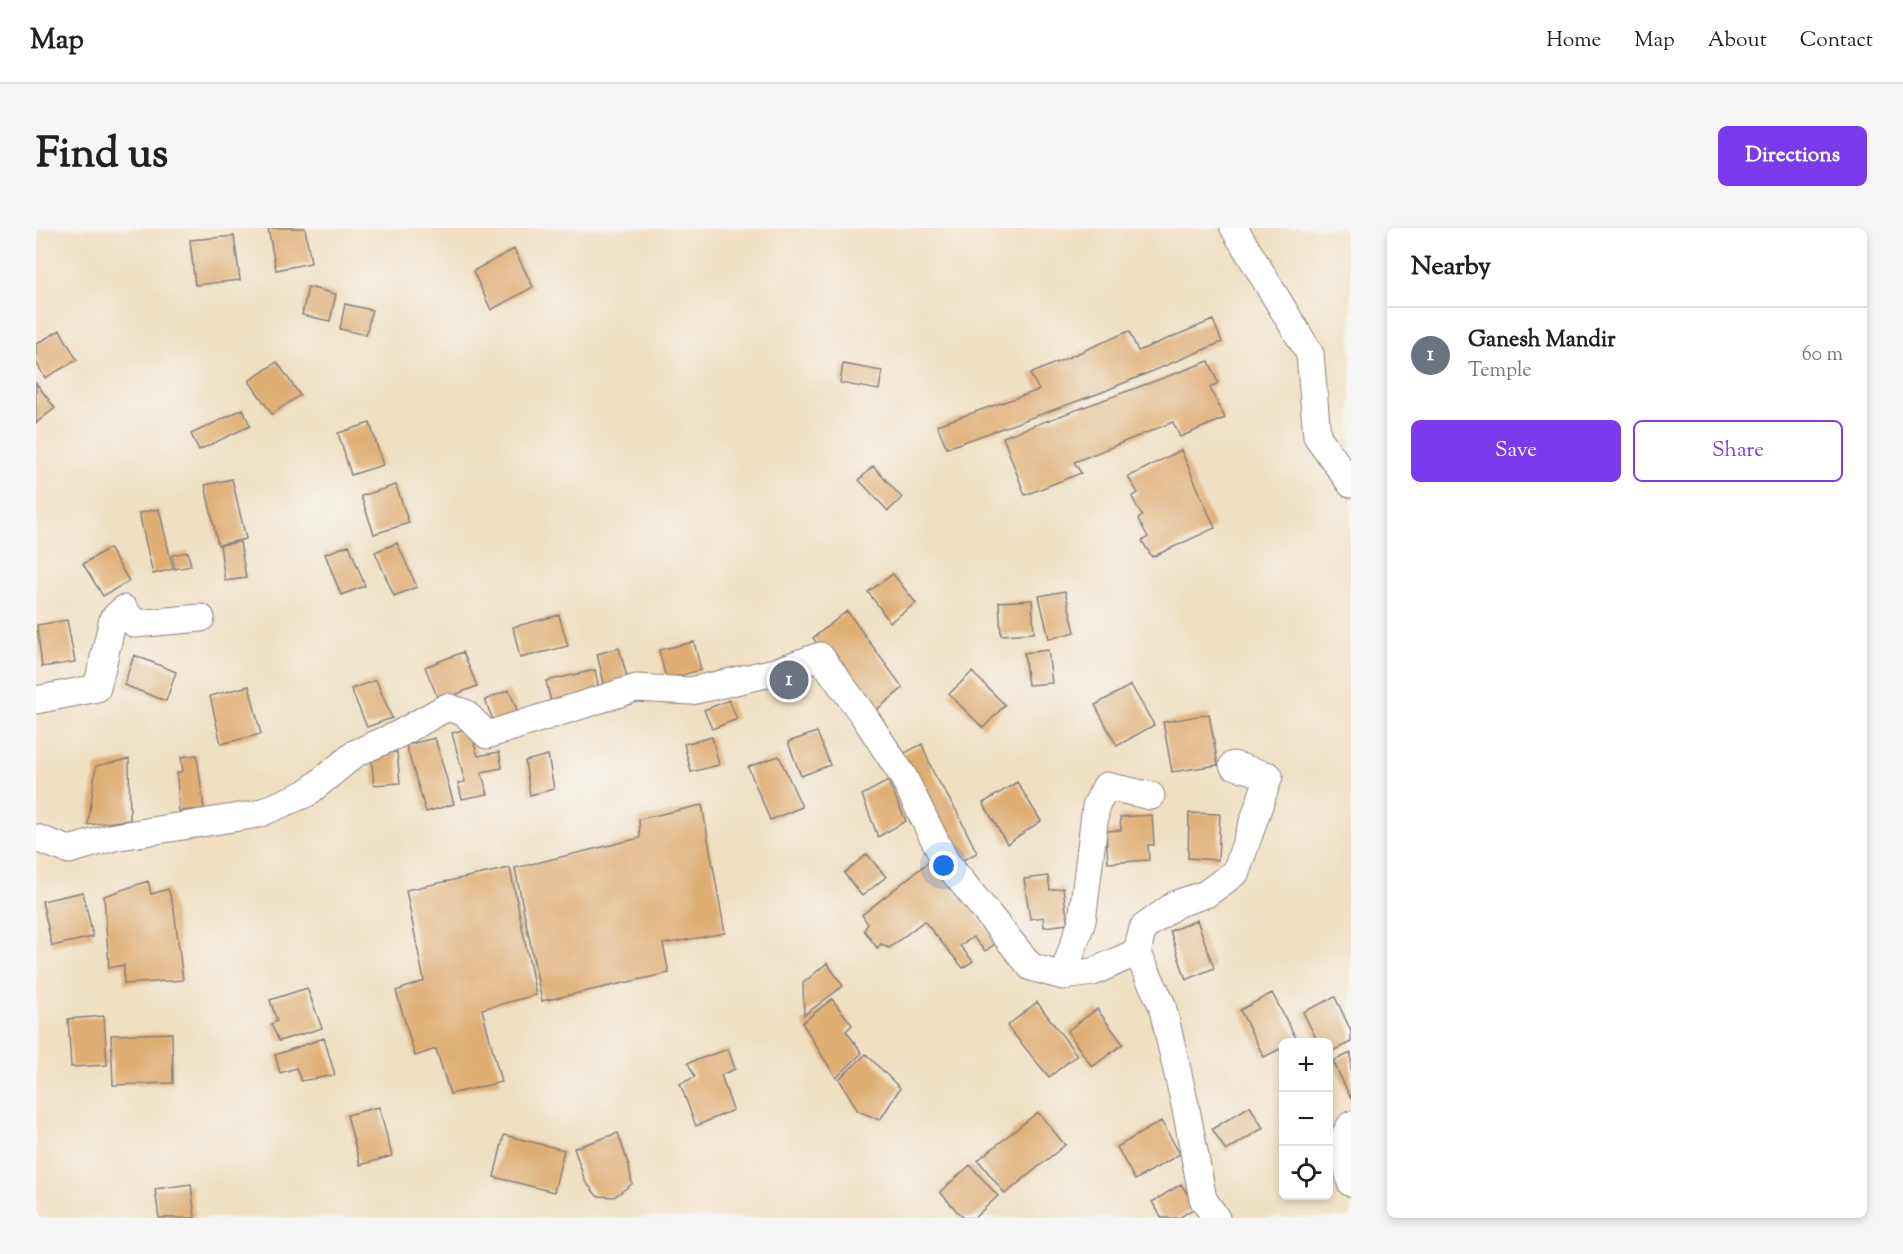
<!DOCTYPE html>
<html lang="en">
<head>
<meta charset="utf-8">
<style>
  :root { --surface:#fff; --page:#f6f6f6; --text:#202124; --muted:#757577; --line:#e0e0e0; --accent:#7c3aed }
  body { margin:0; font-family:"Sorts Mill Goudy",serif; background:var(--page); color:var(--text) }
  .controls { position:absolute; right:18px; bottom:18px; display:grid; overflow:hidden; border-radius:9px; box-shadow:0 3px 9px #0003 }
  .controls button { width:54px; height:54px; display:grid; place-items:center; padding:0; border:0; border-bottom:2px solid var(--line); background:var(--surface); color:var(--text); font:30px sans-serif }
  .you { position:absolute; left:908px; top:638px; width:21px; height:21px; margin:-15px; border:4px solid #fff; border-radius:50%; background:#1a73e8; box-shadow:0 0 0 9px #1a73e833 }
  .badge { display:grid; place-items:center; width:39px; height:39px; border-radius:50%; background:var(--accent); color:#fff; font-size:20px; font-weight:700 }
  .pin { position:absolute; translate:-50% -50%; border:3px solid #fff; box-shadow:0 2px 6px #0006 }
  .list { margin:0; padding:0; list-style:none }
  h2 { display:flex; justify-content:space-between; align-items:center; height:78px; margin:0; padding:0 24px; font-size:26px }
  h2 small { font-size:20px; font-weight:400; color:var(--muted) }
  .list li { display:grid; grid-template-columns:39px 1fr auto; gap:18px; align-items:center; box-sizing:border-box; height:96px; padding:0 24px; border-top:2px solid var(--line) }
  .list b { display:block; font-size:22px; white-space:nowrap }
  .list p { margin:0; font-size:20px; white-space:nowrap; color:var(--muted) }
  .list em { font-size:20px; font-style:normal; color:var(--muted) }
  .actions { display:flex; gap:12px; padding:18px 24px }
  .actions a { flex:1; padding:14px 0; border:2px solid var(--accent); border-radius:9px; text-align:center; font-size:21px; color:var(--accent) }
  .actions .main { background:var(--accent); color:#fff }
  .icon { flex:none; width:33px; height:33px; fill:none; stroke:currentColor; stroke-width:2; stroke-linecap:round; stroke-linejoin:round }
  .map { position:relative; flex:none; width:1315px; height:990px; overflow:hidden; border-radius:9px }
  header { display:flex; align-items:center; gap:36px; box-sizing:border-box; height:84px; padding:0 30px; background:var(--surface); border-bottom:2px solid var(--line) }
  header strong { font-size:28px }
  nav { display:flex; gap:33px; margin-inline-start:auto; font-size:21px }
  .intro { display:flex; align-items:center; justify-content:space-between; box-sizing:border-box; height:144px; padding:0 36px }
  h1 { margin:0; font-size:42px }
  .button { padding:15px 27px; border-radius:9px; background:var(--accent); color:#fff; font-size:21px; font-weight:700 }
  main { display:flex; gap:36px; padding:0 36px }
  aside { flex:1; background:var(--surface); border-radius:9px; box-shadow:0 3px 9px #0003 }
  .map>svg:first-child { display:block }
</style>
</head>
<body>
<header>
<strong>Map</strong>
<nav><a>Home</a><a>Map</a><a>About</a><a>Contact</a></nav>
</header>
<div class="intro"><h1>Find us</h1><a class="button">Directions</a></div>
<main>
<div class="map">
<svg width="1315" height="990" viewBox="0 0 1315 990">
  <rect width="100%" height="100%" fill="#f6f6f2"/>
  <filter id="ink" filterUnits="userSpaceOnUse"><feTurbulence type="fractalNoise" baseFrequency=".0167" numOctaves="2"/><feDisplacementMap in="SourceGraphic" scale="12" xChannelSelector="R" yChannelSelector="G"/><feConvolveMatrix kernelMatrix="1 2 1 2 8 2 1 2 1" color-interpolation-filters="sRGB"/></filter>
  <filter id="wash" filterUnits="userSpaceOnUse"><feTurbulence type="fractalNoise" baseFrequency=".008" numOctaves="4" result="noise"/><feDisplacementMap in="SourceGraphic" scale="24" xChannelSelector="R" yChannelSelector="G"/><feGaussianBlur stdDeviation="1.35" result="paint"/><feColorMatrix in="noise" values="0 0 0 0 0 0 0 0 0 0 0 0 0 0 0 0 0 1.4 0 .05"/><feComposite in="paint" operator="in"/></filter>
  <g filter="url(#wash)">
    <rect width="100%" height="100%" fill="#f0dfc1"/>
    <g id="blocks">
      <path fill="#dfae74" d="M 232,0 L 269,0 L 275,35 L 240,42 Z
        M 198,8 L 204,52 L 159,57 L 154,12 Z
        M 478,21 L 497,59 L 455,82 L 437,43 Z
        M 272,59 L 300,66 L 294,93 L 266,87 Z
        M 309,76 L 336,82 L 330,107 L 304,101 Z
        M 1177,92 L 1186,114 L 1064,165 L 911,220 L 901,197 L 1003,162 L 994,146 L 1093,103 L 1102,123 Z
        M 24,102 L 41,132 L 9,150 L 0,134 L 0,116 Z
        M 1173,133 L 1182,155 L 1174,160 L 1189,190 L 1144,209 L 1137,194 L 1038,234 L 1045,245 L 989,267 L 967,209 Z
        M 241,134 L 264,167 L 236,186 L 213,153 Z
        M 807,136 L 846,143 L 843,162 L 804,155 Z
        M 0,155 L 19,180 L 0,195 Z
        M 207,181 L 214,198 L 163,222 L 155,206 Z
        M 334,195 L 347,237 L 315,247 L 302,205 Z
        M 1145,222 L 1179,300 L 1116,329 L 1106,313 L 1112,309 L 1102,291 L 1106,288 L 1096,269 L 1102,265 L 1092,249 Z
        M 837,238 L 866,270 L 852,283 L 823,252 Z
        M 196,251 L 210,311 L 182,317 L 169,257 Z
        M 360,257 L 373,295 L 338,306 L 325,268 Z
        M 123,281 L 137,341 L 117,346 L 103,285 Z
        M 204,314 L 210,350 L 189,353 L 184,317 Z
        M 361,315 L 381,359 L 358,368 L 339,324 Z
        M 313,317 L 329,358 L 305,367 L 289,326 Z
        M 73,320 L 93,353 L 67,368 L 47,336 Z
        M 152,324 L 155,338 L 139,341 L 136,327 Z
        M 857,346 L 880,375 L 854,394 L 832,364 Z
        M 1029,363 L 1039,404 L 1013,411 L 1003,368 Z
        M 996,372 L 998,405 L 965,407 L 963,374 Z
        M 811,383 L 867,460 L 839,483 L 819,468 L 777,410 Z
        M 523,387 L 532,418 L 484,430 L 477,399 Z
        M 31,392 L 39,434 L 6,439 L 1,397 Z
        M 658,414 L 665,442 L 630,451 L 623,422 Z
        M 583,420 L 592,452 L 569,459 L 561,426 Z
        M 1012,422 L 1016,455 L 992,457 L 988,425 Z
        M 427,424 L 441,458 L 403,473 L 389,439 Z
        M 98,427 L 140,444 L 130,473 L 88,457 Z
        M 559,442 L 564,467 L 516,478 L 510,453 Z
        M 936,444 L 969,477 L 947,500 L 913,466 Z
        M 340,452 L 356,490 L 331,499 L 315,461 Z
        M 1095,457 L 1118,497 L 1081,518 L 1059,477 Z
        M 213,458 L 225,506 L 185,516 L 174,468 Z
        M 473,462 L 483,487 L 459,497 L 449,472 Z
        M 693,472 L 701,491 L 676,501 L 668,482 Z
        M 1173,486 L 1182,537 L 1136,544 L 1127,494 Z
        M 440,498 L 445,514 L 438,516 L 442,528 L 463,524 L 466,540 L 445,544 L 452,566 L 426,571 L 422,555 L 429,554 L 416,505 Z
        M 781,504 L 794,537 L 765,548 L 752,514 Z
        M 676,509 L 683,537 L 655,544 L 648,516 Z
        M 399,510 L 418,576 L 390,584 L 370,517 Z
        M 886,516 L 898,546 L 920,582 L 941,625 L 921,635 L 865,527 Z
        M 361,524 L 364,555 L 338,557 L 335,526 Z
        M 161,527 L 168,581 L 143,583 L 141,545 L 147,543 L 145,529 Z
        M 512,527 L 518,561 L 494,567 L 489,533 Z
        M 743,528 L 766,579 L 734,592 L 712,539 Z
        M 93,531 L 94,592 L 52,597 L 60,538 Z
        M 852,553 L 870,593 L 842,609 L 826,567 Z
        M 981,554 L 1005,593 L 971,616 L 947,575 Z
        M 666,577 L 689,705 L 627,716 L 633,745 L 506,773 L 479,640 L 604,610 L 603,591 Z
        M 1153,585 L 1184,586 L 1182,632 L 1152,630 Z
        M 1116,587 L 1118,617 L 1112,617 L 1113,632 L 1072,635 L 1070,603 L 1085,602 L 1084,589 Z
        M 831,626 L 850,649 L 826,668 L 808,645 Z
        M 895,632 L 962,714 L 949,723 L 937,709 L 924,718 L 937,733 L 927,740 L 888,693 L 853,720 L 845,716 L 841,720 L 828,702 L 832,696 L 826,687 Z
        M 474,640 L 500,767 L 446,781 L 465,854 L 414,866 L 400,821 L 379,828 L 360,763 L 388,753 L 370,662 Z
        M 1012,648 L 1014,662 L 1027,660 L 1032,696 L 1008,699 L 1007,689 L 994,691 L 988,651 Z
        M 112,653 L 115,666 L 132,661 L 138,681 L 147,752 L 88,756 L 88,737 L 73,740 L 68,668 Z
        M 47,664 L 57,709 L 16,718 L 6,673 Z
        M 1161,692 L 1178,740 L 1150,752 L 1134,703 Z
        M 791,735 L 807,758 L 768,787 L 767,755 Z
        M 271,760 L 286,800 L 243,813 L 235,796 L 241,793 L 234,772 Z
        M 1236,765 L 1261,812 L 1256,814 L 1248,814 L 1248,819 L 1228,829 L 1204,782 Z
        M 1299,769 L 1315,803 L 1315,814 L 1292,825 L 1292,814 L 1282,814 L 1267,784 Z
        M 796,771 L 816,797 L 810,803 L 826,825 L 800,850 L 766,795 Z
        M 1001,774 L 1041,827 L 1013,849 L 971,798 Z
        M 1061,781 L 1087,816 L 1056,839 L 1031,803 Z
        M 68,788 L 71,837 L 35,839 L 32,791 Z
        M 136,805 L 137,855 L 77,857 L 75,807 Z
        M 288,810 L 299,847 L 265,853 L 260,840 L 244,845 L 239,827 Z
        M 692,821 L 699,841 L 685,847 L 697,882 L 660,898 L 644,856 L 659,849 L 652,835 Z
        M 1315,825 L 1315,871 L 1297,833 Z
        M 830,826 L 864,860 L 844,892 L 822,883 L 803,851 Z
        M 1214,878 L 1227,900 L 1190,923 L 1176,901 Z
        M 343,879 L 356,928 L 324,937 L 311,887 Z
        M 1002,884 L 1029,917 L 969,966 L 942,932 Z
        M 1125,893 L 1144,926 L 1099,952 L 1081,919 Z
        M 582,905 L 593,938 L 596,956 L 578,969 L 561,968 L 549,953 L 538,920 Z
        M 468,907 L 528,922 L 518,964 L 458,949 Z
        M 934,937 L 962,968 L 938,990 L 927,990 L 904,964 Z
        M 155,956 L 159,990 L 123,990 L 119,961 Z
        M 1145,956 L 1160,979 L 1143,990 L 1126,990 L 1116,974 Z"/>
    </g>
  </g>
  <g filter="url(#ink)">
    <use href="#blocks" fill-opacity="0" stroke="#89807e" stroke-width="1.5"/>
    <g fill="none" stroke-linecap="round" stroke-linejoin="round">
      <g stroke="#89807e" stroke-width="29">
        <path id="minor" d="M 1198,0 L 1274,126 L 1281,208 L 1315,256
          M 0,472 L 61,460 L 77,391 L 88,381 L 99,396 L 165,390
          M 1115,568 L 1070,558 L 1060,578 L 1046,693 L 1027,748 L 1057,744 L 1101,724 L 1126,777 L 1150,881 L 1167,971 L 1180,990
          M 0,610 L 33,622 L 78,609 L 222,586 L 271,565 L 320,525 L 363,506 L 411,479 L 429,485 L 451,507 L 600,460 L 655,463 L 739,444 L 784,428 L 828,488 L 867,548 L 909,633 L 995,739 L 1027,748
          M 1101,724 L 1107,700 L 1140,676 L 1170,666 L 1200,644 L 1233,548 L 1197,537
          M 1315,897 C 1301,913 1311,936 1315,955"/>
      </g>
      <use href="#minor" stroke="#fff" stroke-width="27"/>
    </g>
  </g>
</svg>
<div class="controls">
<button>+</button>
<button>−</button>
<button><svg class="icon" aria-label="locate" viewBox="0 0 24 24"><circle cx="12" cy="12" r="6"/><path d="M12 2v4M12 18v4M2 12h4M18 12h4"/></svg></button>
</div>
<div class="you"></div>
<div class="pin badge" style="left:753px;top:452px;background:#6b7280">1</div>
</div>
<aside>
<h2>Nearby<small></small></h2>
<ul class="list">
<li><span class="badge" style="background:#6b7280">1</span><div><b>Ganesh Mandir</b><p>Temple</p></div><em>60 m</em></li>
</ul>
<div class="actions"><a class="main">Save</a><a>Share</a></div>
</aside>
</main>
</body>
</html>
